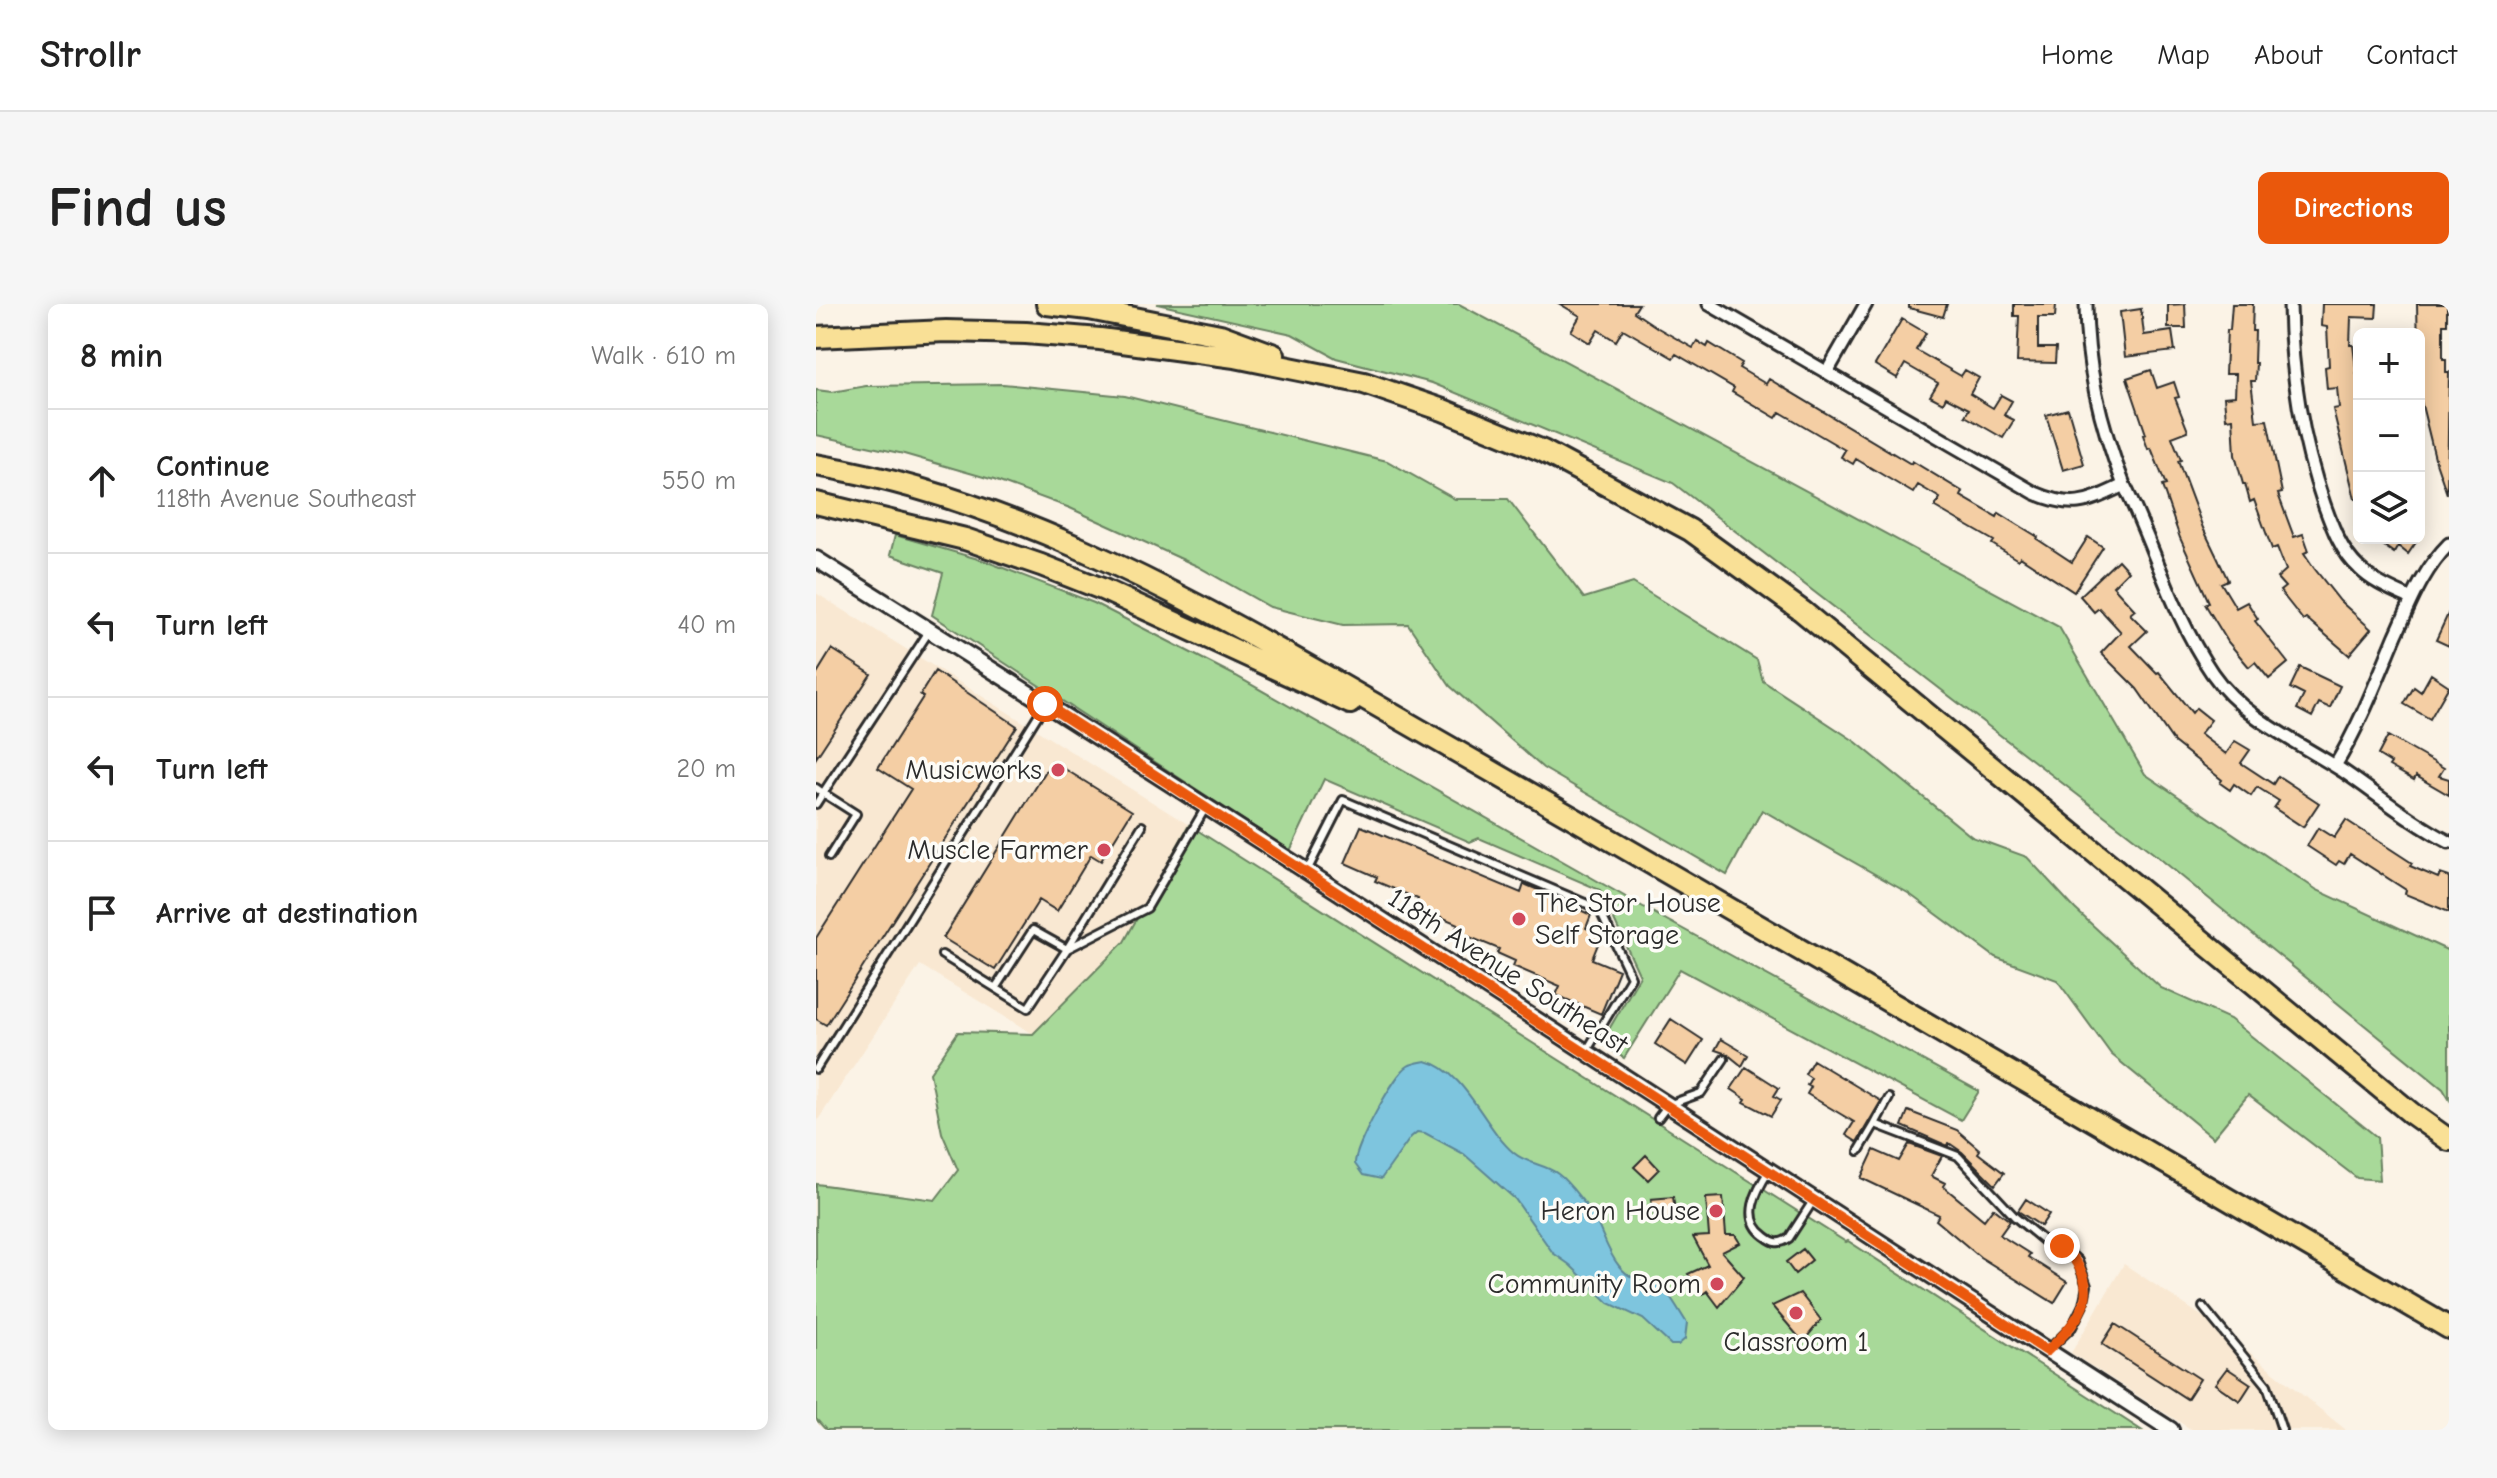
<!DOCTYPE html>
<html lang="en">
<head>
<meta charset="utf-8">
<style>
  :root { --surface:#fff; --page:#f6f6f6; --text:#222; --muted:#767676; --line:#e0e0e0; --accent:#ea580c }
  body { margin:0; font-family:"Comic Neue",sans-serif; background:var(--page); color:var(--text) }
  .controls { position:absolute; right:24px; top:24px; display:grid; overflow:hidden; border-radius:12px; box-shadow:0 4px 20px #0003 }
  .controls button { width:72px; height:72px; display:grid; place-items:center; padding:0; border:0; border-bottom:2px solid var(--line); background:var(--surface); color:var(--text); font:40px sans-serif }
  .stop { position:absolute; width:24px; height:24px; margin:-18px; border:6px solid #ea580c; border-radius:50%; background:#fff }
  .stop.end { background:#ea580c; border-color:#fff; box-shadow:0 2px 8px #0008 }
  .list { margin:0; padding:0; list-style:none }
  h2 { display:flex; justify-content:space-between; align-items:center; height:104px; margin:0; padding:0 32px; font-size:34px }
  h2 small { font-size:26px; font-weight:400; color:var(--muted) }
  .list li { display:grid; grid-template-columns:52px 1fr auto; gap:24px; align-items:center; box-sizing:border-box; height:144px; padding:0 32px; border-top:2px solid var(--line) }
  .list b { display:block; font-size:30px; white-space:nowrap }
  .list p { margin:0; font-size:26px; white-space:nowrap; color:var(--muted) }
  .list em { font-size:26px; font-style:normal; color:var(--muted) }
  .icon { flex:none; width:44px; height:44px; fill:none; stroke:currentColor; stroke-width:2; stroke-linecap:round; stroke-linejoin:round }
  .map { position:relative; flex:none; width:1633px; height:1126px; overflow:hidden; border-radius:12px }
  header { display:flex; align-items:center; gap:48px; box-sizing:border-box; height:112px; padding:0 40px; background:var(--surface); border-bottom:2px solid var(--line) }
  header strong { font-size:38px }
  nav { display:flex; gap:44px; margin-inline-start:auto; font-size:28px }
  .intro { display:flex; align-items:center; justify-content:space-between; box-sizing:border-box; height:192px; padding:0 48px }
  h1 { margin:0; font-size:56px }
  .button { padding:20px 36px; border-radius:12px; background:var(--accent); color:#fff; font-size:28px; font-weight:700 }
  main { display:flex; gap:48px; padding:0 48px }
  aside { flex:1; background:var(--surface); border-radius:12px; box-shadow:0 4px 20px #0003 }
  .map>svg:first-child { display:block }
</style>
</head>
<body>
<header>
<strong>Strollr</strong>
<nav><a>Home</a><a>Map</a><a>About</a><a>Contact</a></nav>
</header>
<div class="intro"><h1>Find us</h1><a class="button">Directions</a></div>
<main>
<aside>
<h2>8 min<small>Walk · 610 m</small></h2>
<ul class="list">
<li><svg class="icon" aria-label="ahead" viewBox="0 0 24 24"><path d="M12 20V5M6 11l6-6 6 6"/></svg><div><b>Continue</b><p>118th Avenue Southeast</p></div><em>550 m</em></li>
<li><svg class="icon" aria-label="left" viewBox="0 0 24 24"><path d="M17 20v-9H6M10 6l-5 5 5 5"/></svg><div><b>Turn left</b></div><em>40 m</em></li>
<li><svg class="icon" aria-label="left" viewBox="0 0 24 24"><path d="M17 20v-9H6M10 6l-5 5 5 5"/></svg><div><b>Turn left</b></div><em>20 m</em></li>
<li><svg class="icon" aria-label="arrive" viewBox="0 0 24 24"><path d="M6 21V4h12l-3 4 3 4H6"/></svg><div><b>Arrive at destination</b></div></li>
</ul>
</aside>
<div class="map">
<svg width="1633" height="1126" viewBox="0 0 1633 1126">
  <rect width="100%" height="100%" fill="#fbf3e6"/>
  <filter id="ink" filterUnits="userSpaceOnUse"><feTurbulence type="fractalNoise" baseFrequency=".0125" numOctaves="2"/><feDisplacementMap in="SourceGraphic" scale="16" xChannelSelector="R" yChannelSelector="G"/><feConvolveMatrix kernelMatrix="1 2 1 2 8 2 1 2 1" color-interpolation-filters="sRGB"/></filter>
  <g filter="url(#ink)">
    <path fill="#f9e8d2" d="M 0,289 L 373,521 L 308,638 L 217,730 L 104,661 L 0,819 Z
      M 1308,960 L 1402,1023 L 1530,1126 L 1376,1126 L 1255,1049 Z"/>
    <path fill="#a8d999" stroke="#6a8262" stroke-width="2" d="M 341,0 L 643,0 L 1243,323 L 1329,470 L 1501,586 L 1633,647 L 1633,795 L 1627,785 L 1337,549 L 857,179 L 616,79 L 520,54 L 476,30 Z
      M 187,80 L 309,92 L 571,157 L 639,195 L 692,195 L 768,294 L 817,279 L 941,356 L 947,377 L 1040,438 L 1156,533 L 1211,553 L 1259,605 L 1345,684 L 1414,715 L 1561,833 L 1564,876 L 1541,874 L 1432,791 L 1397,834 L 1295,750 L 1241,676 L 1179,653 L 1092,589 L 946,506 L 911,571 L 727,464 L 634,382 L 592,320 L 527,321 L 454,303 L 381,262 L 254,204 L 178,176 L 88,150 L 0,131 L 0,86 L 16,88 L 50,82 Z
      M 79,231 L 169,257 L 278,299 L 420,372 L 845,613 L 1163,787 L 1145,816 L 864,665 L 808,754 L 785,739 L 824,672 L 784,586 L 663,534 L 654,538 L 508,475 L 474,547 L 116,311 L 127,269 L 74,251 Z
      M 373,521 L 1030,938 L 1032,937 L 1325,1126 L 10,1126 L 0,1115 L 0,880 L 119,896 L 142,866 L 126,829 L 114,769 L 142,728 L 217,730 L 308,638 Z"/>
    <path fill="#7ec5de" stroke="#5d8796" stroke-width="2" d="M 610,757 C 650,767 668,824 698,849 C 711,860 729,860 742,870 C 753,878 762,892 771,902 C 785,920 789,945 803,962 C 818,981 833,974 846,983 C 855,991 864,1009 871,1019 L 869,1035 L 862,1041 L 855,1041 L 827,1015 L 793,999 L 754,961 L 737,949 L 699,895 L 648,850 L 609,829 L 601,828 L 595,833 L 565,875 L 547,871 L 539,860 C 538,845 578,770 592,762 C 597,759 605,758 610,757 Z"/>
    <path fill="#f4cea4" stroke="#2b2b2b" stroke-width="2" d="M 744,0 L 823,0 L 818,8 L 842,24 L 877,44 L 881,37 L 891,43 L 893,39 L 926,59 L 923,64 L 950,80 L 953,75 L 1095,160 L 1096,157 L 1147,188 L 1145,192 L 1181,213 L 1183,209 L 1222,233 L 1221,235 L 1256,258 L 1272,233 L 1287,243 L 1258,288 L 1204,253 L 1202,256 L 1176,240 L 1178,237 L 1119,203 L 1124,194 L 1102,181 L 1097,189 L 1040,155 L 1037,160 L 1025,153 L 1029,146 L 964,108 L 960,114 L 916,88 L 918,84 L 860,50 L 857,54 L 807,25 L 800,37 L 782,26 L 774,39 L 755,27 L 764,12 Z
      M 1093,0 L 1131,0 L 1127,13 L 1093,4 Z
      M 1198,0 L 1240,0 L 1239,13 L 1222,13 L 1222,44 L 1240,44 L 1239,59 L 1201,58 L 1203,12 L 1198,12 Z
      M 1369,0 L 1370,24 L 1352,24 L 1352,1 Z
      M 1416,0 L 1437,0 L 1436,27 L 1439,27 L 1438,59 L 1440,59 L 1439,77 L 1435,77 L 1440,117 L 1451,116 L 1466,189 L 1462,190 L 1478,233 L 1487,230 L 1493,247 L 1488,249 L 1498,264 L 1524,297 L 1555,325 L 1533,351 L 1490,314 L 1487,316 L 1464,287 L 1469,283 L 1461,274 L 1470,266 L 1461,243 L 1456,245 L 1438,196 L 1434,198 L 1429,180 L 1427,180 L 1419,151 L 1417,114 L 1410,115 L 1408,93 L 1419,92 L 1420,70 L 1409,70 L 1411,26 L 1414,26 Z
      M 1506,0 L 1561,0 L 1560,14 L 1535,13 L 1534,41 L 1537,41 L 1543,87 L 1543,195 L 1539,195 L 1517,105 L 1523,104 L 1521,84 L 1511,85 L 1509,63 L 1513,62 L 1511,23 L 1505,22 Z
      M 1601,0 L 1631,0 L 1631,20 L 1627,20 L 1627,55 L 1630,55 L 1630,68 L 1633,68 L 1631,190 L 1620,158 L 1603,89 Z
      M 1325,5 L 1328,31 L 1356,27 L 1359,47 L 1309,53 L 1304,8 Z
      M 1086,15 L 1110,29 L 1100,46 L 1145,72 L 1149,66 L 1163,74 L 1154,90 L 1177,104 L 1185,91 L 1196,97 L 1188,111 L 1198,116 L 1187,134 L 1149,112 L 1153,105 L 1130,93 L 1127,99 L 1114,92 L 1122,79 L 1089,60 L 1081,74 L 1059,61 Z
      M 1335,66 L 1341,84 L 1358,78 L 1363,93 L 1359,94 L 1372,127 L 1356,133 L 1365,156 L 1362,157 L 1387,224 L 1412,276 L 1405,279 L 1420,304 L 1431,298 L 1442,315 L 1439,317 L 1472,359 L 1453,375 L 1439,358 L 1433,363 L 1412,338 L 1389,300 L 1393,298 L 1364,234 L 1346,182 L 1350,181 L 1335,144 L 1332,145 L 1327,131 L 1330,130 L 1311,74 Z
      M 1252,105 L 1268,160 L 1247,166 L 1230,111 Z
      M 1557,234 L 1603,234 L 1592,250 L 1582,242 L 1578,249 Z
      M 1302,256 L 1312,267 L 1297,282 L 1319,306 L 1314,310 L 1331,327 L 1315,342 L 1341,369 L 1343,368 L 1376,409 L 1380,404 L 1395,416 L 1384,430 L 1410,450 L 1419,437 L 1434,446 L 1425,459 L 1457,480 L 1462,472 L 1503,499 L 1487,523 L 1458,504 L 1463,497 L 1441,483 L 1435,492 L 1418,480 L 1414,486 L 1404,479 L 1406,476 L 1358,438 L 1321,385 L 1285,349 L 1305,328 L 1283,304 L 1278,308 L 1264,292 Z
      M 1633,308 L 1633,342 L 1620,336 Z
      M 16,345 L 55,370 L 0,454 L 0,371 Z
      M 1484,363 L 1524,382 L 1514,404 L 1503,399 L 1496,413 L 1481,405 L 1488,391 L 1474,384 Z
      M 119,367 L 201,422 L 10,721 L 0,715 L 0,634 L 95,485 L 62,464 L 107,393 L 104,391 Z
      M 1615,370 L 1633,382 L 1614,415 L 1588,400 L 1598,383 L 1605,388 Z
      M 1572,432 L 1628,464 L 1623,472 L 1633,475 L 1633,491 L 1600,472 L 1598,476 L 1573,462 L 1575,459 L 1562,451 Z
      M 236,457 L 316,507 L 285,557 L 275,551 L 241,607 L 223,596 L 179,666 L 127,634 Z
      M 1530,516 L 1596,559 L 1594,562 L 1622,574 L 1624,570 L 1633,573 L 1633,608 L 1589,590 L 1590,586 L 1534,550 L 1528,560 L 1523,557 L 1520,561 L 1491,542 L 1502,524 L 1518,534 Z
      M 545,522 L 705,589 L 708,580 L 765,604 L 764,606 L 775,611 L 770,624 L 786,630 L 776,655 L 803,666 L 785,710 L 740,691 L 744,682 L 697,662 L 699,657 L 681,649 L 683,645 L 639,627 L 642,620 L 599,602 L 602,595 L 559,577 L 561,573 L 529,559 Z
      M 855,715 L 887,736 L 871,761 L 839,740 Z
      M 905,735 L 932,751 L 926,762 L 911,750 L 899,746 Z
      M 997,756 L 1065,797 L 1041,838 L 1030,831 L 1038,818 L 991,790 L 995,783 L 991,781 L 995,774 L 989,770 Z
      M 930,763 L 963,784 L 958,792 L 965,796 L 955,812 L 928,798 L 930,795 L 915,785 Z
      M 1092,807 L 1141,826 L 1164,846 L 1162,849 L 1188,869 L 1179,881 L 1146,848 L 1133,839 L 1132,842 L 1086,822 Z
      M 1093,840 L 1126,852 L 1115,872 L 1129,879 L 1127,882 L 1168,916 L 1177,904 L 1194,917 L 1184,931 L 1214,950 L 1212,953 L 1251,978 L 1238,999 L 1164,953 L 1120,916 L 1123,911 L 1045,874 L 1058,846 L 1083,857 Z
      M 830,851 L 843,865 L 832,876 L 818,863 Z
      M 857,893 L 860,912 L 840,919 L 835,895 Z
      M 907,893 L 910,931 L 919,931 L 924,939 L 906,948 L 928,973 L 903,1003 L 891,987 L 887,990 L 872,970 L 892,961 L 877,933 L 893,932 L 890,894 Z
      M 1210,895 L 1233,910 L 1225,922 L 1202,907 Z
      M 987,945 L 996,956 L 979,970 L 970,958 Z
      M 984,989 L 1005,1016 L 987,1038 L 956,1002 Z
      M 1299,1020 L 1384,1075 L 1371,1095 L 1286,1040 Z
      M 1411,1064 L 1435,1080 L 1424,1097 L 1399,1080 Z"/>
    <g fill="none" stroke-linecap="round" stroke-linejoin="round">
      <g stroke="#2b2b2b" stroke-width="12">
        <path id="service" d="M 0,484 L 7,489 L 112,329
          M 0,500 L 7,489 L 40,510 L 13,553
          M 491,567 L 527,496 L 783,605 L 815,673 L 770,748
          M 126,651 L 212,704 L 251,645 L 331,604 L 390,503
          M 180,683 L 217,626 L 251,645 L 326,522
          M 0,765 L 229,400
          M 1073,794 L 1059,820 L 1142,852 L 1199,913 L 1227,936 L 1246,942 L 1262,957 L 1271,982 L 1267,1001 L 1256,1023 L 1231,1047
          M 842,814 L 852,801 L 885,789 L 908,755
          M 1043,847 L 1059,820
          M 953,867 C 940,887 925,915 949,932 C 958,939 963,941 973,934 L 997,897
          M 1387,1003 L 1451,1081 L 1466,1126"/>
      </g>
      <g stroke="#2b2b2b" stroke-width="17">
        <path id="minor" d="M 893,0 L 1219,189 C 1259,206 1271,198 1308,181 C 1338,242 1357,312 1396,369 C 1427,414 1482,438 1527,467 C 1562,491 1595,518 1633,538
          M 1270,0 C 1270,63 1285,123 1308,181
          M 1474,0 C 1475,70 1485,134 1508,200 C 1516,222 1525,248 1543,264 C 1558,279 1577,286 1596,295
          M 1011,68 L 1050,0
          M 1519,462 C 1544,421 1561,376 1580,331 C 1595,298 1607,266 1633,240"/>
      </g>
      <g stroke="#2b2b2b" stroke-width="20">
        <path id="tertiary" d="M 0,255 C 455,540 903,836 1355,1126"/>
      </g>
      <g stroke="#2b2b2b" stroke-width="26">
        <path id="motorway" d="M 231,0 L 273,5 L 404,31 L 458,51
          M 0,33 L 130,27 L 210,29 L 284,35 L 419,53 L 548,79 L 627,106 L 727,147 L 874,226 L 986,307 L 1595,809 L 1633,836
          M 0,161 C 184,192 353,283 513,374 C 597,422 680,470 764,518 C 1054,686 1343,855 1633,1024
          M 0,199 L 149,235 L 225,261 L 286,285 L 534,399"/>
      </g>
      <use href="#service" stroke="#fdfcf7" stroke-width="6"/>
      <use href="#minor" stroke="#fdfcf7" stroke-width="11"/>
      <use href="#tertiary" stroke="#fdfcf7" stroke-width="14"/>
      <use href="#motorway" stroke="#f9e096" stroke-width="20"/>
    </g>
  </g>
  <g fill="none" stroke-linecap="round" stroke-linejoin="round" filter="url(#ink)">
    <path stroke="#ea580c" stroke-width="10" d="M 229,400 L 1231,1047 C 1268,1013 1289,983 1246,942"/>
  </g>
  <g fill="#d1495b" stroke="#fdfcf7" stroke-width="3">
    <circle cx="242" cy="466" r="8"/>
    <circle cx="288" cy="546" r="8"/>
    <circle cx="703" cy="615" r="8"/>
    <circle cx="900" cy="907" r="8"/>
    <circle cx="901" cy="980" r="8"/>
    <circle cx="980" cy="1009" r="8"/>
  </g>
  <g text-anchor="middle" dominant-baseline="central" stroke-width="7" stroke-linejoin="round" paint-order="stroke">
    <g font-size="28" fill="#2b2b2b" stroke="#fdfcf7" text-anchor="end">
      <text x="226" y="466">Musicworks</text>
      <text x="272" y="546">Muscle Farmer</text>
      <text x="719" y="599" text-anchor="start">The Stor House<tspan x="719" dy="32">Self Storage</tspan></text>
      <text x="884" y="907">Heron House</text>
      <text x="885" y="980">Community Room</text>
      <text x="980" y="1038" text-anchor="middle">Classroom 1</text>
    </g>
    <g font-size="28" fill="#2b2b2b" stroke="#fdfcf7">
      <text transform="translate(692 667) rotate(33)">118th Avenue Southeast</text>
    </g>
  </g>
</svg>
<div class="controls">
<button>+</button>
<button>−</button>
<button><svg class="icon" aria-label="layers" viewBox="0 0 24 24"><path d="M12 4l9 5-9 5-9-5zM3 14l9 5 9-5"/></svg></button>
</div>
<div class="stop" style="left:229px;top:400px"></div>
<div class="stop end" style="left:1246px;top:942px"></div>
</div>
</main>
</body>
</html>
